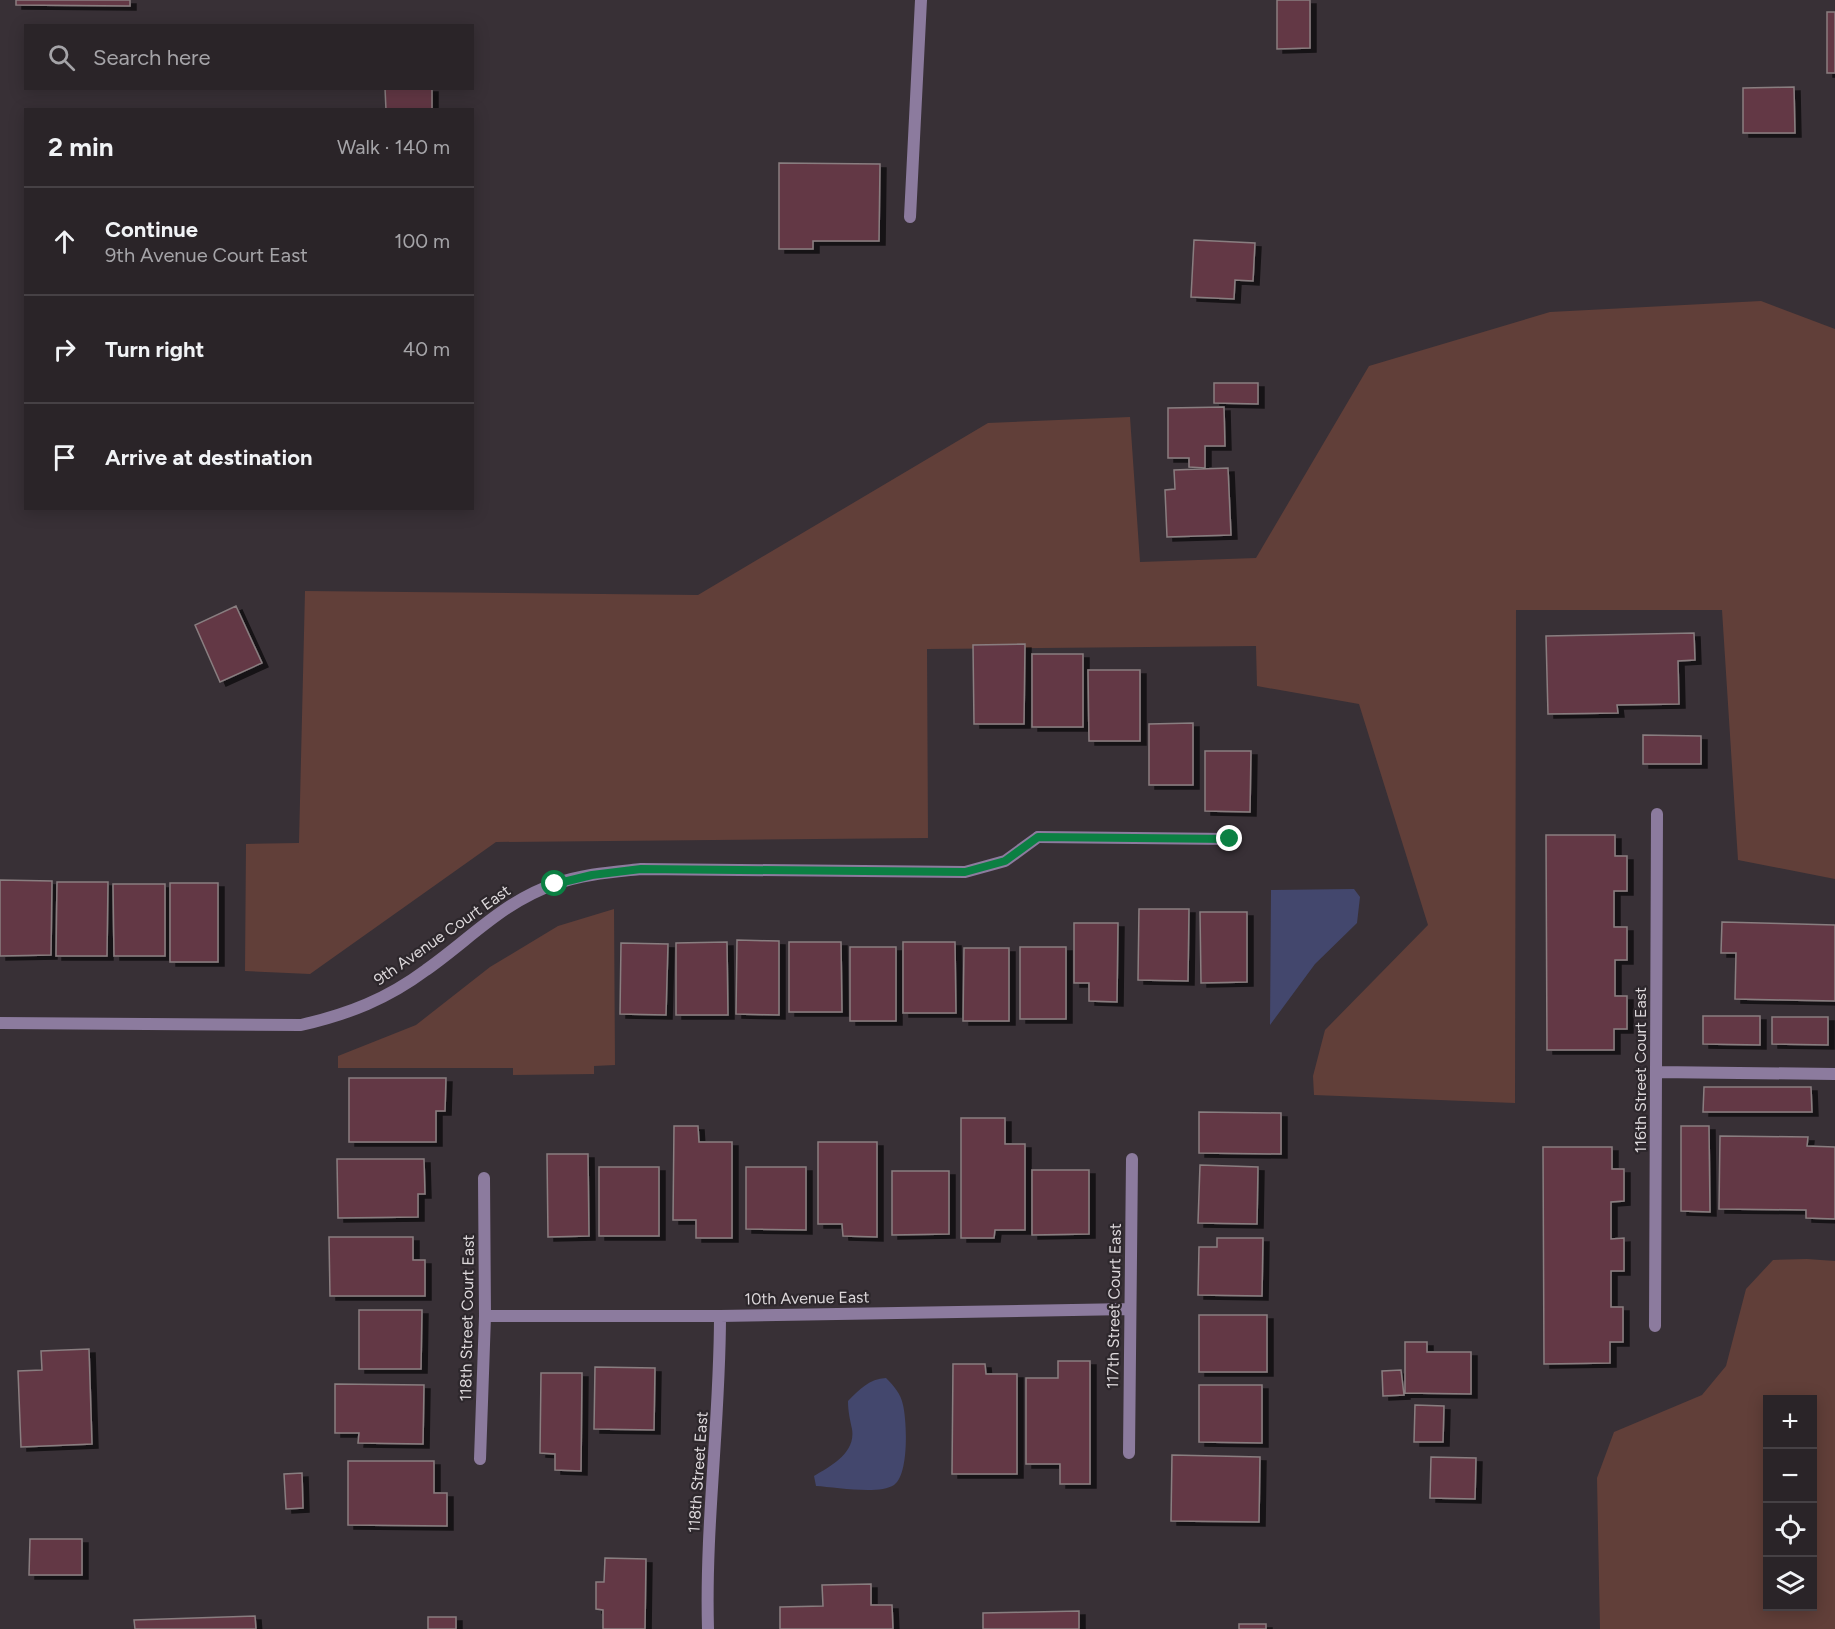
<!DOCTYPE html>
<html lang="en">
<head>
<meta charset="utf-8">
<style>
  :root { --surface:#2a2428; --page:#363034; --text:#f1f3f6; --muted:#a5a4a8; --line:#464145 }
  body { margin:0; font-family:Figtree,sans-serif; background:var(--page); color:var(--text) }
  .controls { position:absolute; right:18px; bottom:18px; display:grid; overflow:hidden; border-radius:0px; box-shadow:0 3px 15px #0003 }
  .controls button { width:54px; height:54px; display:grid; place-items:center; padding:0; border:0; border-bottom:2px solid var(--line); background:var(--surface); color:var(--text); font:30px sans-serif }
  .stop { position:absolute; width:18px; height:18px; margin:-14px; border:4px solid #0b8043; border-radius:50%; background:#fff }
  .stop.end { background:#0b8043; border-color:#fff; box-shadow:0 2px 6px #0008 }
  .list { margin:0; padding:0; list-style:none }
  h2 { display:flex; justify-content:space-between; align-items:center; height:78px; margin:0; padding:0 24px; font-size:26px }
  h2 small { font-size:20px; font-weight:400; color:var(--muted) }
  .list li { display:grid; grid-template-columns:39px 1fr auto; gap:18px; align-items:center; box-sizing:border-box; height:108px; padding:0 24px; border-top:2px solid var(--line) }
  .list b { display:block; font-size:22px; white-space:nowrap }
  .list p { margin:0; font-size:20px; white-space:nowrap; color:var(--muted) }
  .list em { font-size:20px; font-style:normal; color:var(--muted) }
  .icon { flex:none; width:33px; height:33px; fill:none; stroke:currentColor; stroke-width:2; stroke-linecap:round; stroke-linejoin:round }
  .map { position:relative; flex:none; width:1835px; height:1629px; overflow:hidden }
  .search { position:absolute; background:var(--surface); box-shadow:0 3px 15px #0003; left:24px; top:24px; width:450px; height:66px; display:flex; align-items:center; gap:15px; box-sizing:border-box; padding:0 21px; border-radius:0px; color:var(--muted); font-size:22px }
  .panel { position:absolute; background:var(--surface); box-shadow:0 3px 15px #0003; left:24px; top:108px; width:450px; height:402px; border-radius:0px }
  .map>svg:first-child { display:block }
</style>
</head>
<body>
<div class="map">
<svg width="1835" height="1629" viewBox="0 0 1835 1629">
  <defs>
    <filter id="shadow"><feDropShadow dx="6" dy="4" stdDeviation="0" flood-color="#0009"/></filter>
  </defs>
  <rect width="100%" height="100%" fill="#383036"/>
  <path fill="#613f39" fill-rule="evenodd" d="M 1761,301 L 1835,329 L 1835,879 L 1738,860 L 1722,610 L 1516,610 L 1515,1103 L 1314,1095 L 1313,1076 L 1325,1030 L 1428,925 L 1359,704 L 1257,686 L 1256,646 L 927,649 L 928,838 L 496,842 L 310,974 L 245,971 L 246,844 L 299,843 L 305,591 L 698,595 L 988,423 L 1130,417 L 1140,562 L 1256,558 L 1369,366 L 1550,312 Z
    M 614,909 L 615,1065 L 594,1066 L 594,1074 L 513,1075 L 513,1068 L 338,1068 L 338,1056 L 416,1025 L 490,967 L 558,926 Z
    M 1807,1259 L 1835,1261 L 1835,1629 L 1600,1629 L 1597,1478 L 1614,1432 L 1702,1395 L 1726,1366 L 1746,1289 L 1773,1260 ZM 1768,1400 L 1812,1400 L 1812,1606 L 1768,1606 Z"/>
  <path fill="#43476d" d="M 1354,889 L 1360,897 L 1357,923 L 1315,964 L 1270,1025 L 1271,890 Z
    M 886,1378 C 894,1386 901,1394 903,1405 C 907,1422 909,1475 894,1485 C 879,1495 835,1487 816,1486 L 814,1476 C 831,1466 856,1453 852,1429 C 850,1419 848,1412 848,1401 C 860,1389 869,1379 886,1378 Z"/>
  <path fill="#643845" stroke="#897e80" stroke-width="1.5" filter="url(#shadow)" d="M 16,0 L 130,0 L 130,6 L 16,5 Z
    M 1277,0 L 1310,0 L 1310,48 L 1277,49 Z
    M 1827,12 L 1835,12 L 1835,73 L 1827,73 Z
    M 1794,87 L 1795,133 L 1743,133 L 1743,88 Z
    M 385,88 L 432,88 L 432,110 L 386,110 Z
    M 779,163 L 880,164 L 879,241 L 813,241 L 813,249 L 779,249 Z
    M 1194,240 L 1255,243 L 1253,281 L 1235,280 L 1234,299 L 1191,297 Z
    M 1214,383 L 1258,383 L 1258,404 L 1214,403 Z
    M 1224,407 L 1225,446 L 1205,446 L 1205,468 L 1189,467 L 1189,458 L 1168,458 L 1168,408 Z
    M 1228,468 L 1231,535 L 1167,537 L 1165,490 L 1175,489 L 1174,470 Z
    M 236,606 L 262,663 L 220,682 L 195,625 Z
    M 1694,633 L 1695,660 L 1678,661 L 1679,704 L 1617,705 L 1618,713 L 1548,714 L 1546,636 Z
    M 1025,644 L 1024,724 L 974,724 L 973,645 Z
    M 1032,654 L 1083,654 L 1083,727 L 1032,727 Z
    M 1088,670 L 1140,670 L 1140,741 L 1089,741 Z
    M 1193,723 L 1193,785 L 1149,785 L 1149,724 Z
    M 1643,735 L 1701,736 L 1701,764 L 1643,764 Z
    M 1205,751 L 1251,751 L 1250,812 L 1205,811 Z
    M 1546,835 L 1615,835 L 1615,856 L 1627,856 L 1627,891 L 1614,891 L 1614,927 L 1627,927 L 1627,960 L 1615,960 L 1615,996 L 1627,996 L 1627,1029 L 1614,1029 L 1614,1050 L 1547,1050 Z
    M 0,880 L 52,881 L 51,955 L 0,956 Z
    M 57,882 L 108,882 L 107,956 L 56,956 Z
    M 170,883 L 218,883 L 218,962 L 170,962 Z
    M 113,884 L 165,884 L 165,956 L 114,956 Z
    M 1139,909 L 1189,909 L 1188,981 L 1138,980 Z
    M 1200,912 L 1247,912 L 1247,982 L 1201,983 Z
    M 1722,922 L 1835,925 L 1835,1001 L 1735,999 L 1736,953 L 1721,953 Z
    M 1074,923 L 1118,923 L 1117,1002 L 1089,1001 L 1089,983 L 1074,983 Z
    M 737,940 L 779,941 L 779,1015 L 736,1014 Z
    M 727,942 L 728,1015 L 676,1015 L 676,943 Z
    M 789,942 L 841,942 L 842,1012 L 789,1012 Z
    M 903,942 L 955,942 L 956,1013 L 903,1013 Z
    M 621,943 L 668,944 L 666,1015 L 620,1014 Z
    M 850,947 L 896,947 L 896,1021 L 850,1021 Z
    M 1020,947 L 1066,947 L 1066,1019 L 1020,1019 Z
    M 964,948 L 1009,948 L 1009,1021 L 963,1021 Z
    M 1703,1016 L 1760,1016 L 1760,1045 L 1703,1044 Z
    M 1772,1017 L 1828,1017 L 1828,1045 L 1772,1044 Z
    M 349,1078 L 446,1078 L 445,1111 L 436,1111 L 436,1142 L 349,1142 Z
    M 1704,1087 L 1811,1087 L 1812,1112 L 1703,1112 Z
    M 1199,1112 L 1281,1113 L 1281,1154 L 1199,1153 Z
    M 961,1118 L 1005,1118 L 1005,1144 L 1025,1144 L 1025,1230 L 995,1230 L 994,1238 L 961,1238 Z
    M 674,1126 L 698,1126 L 699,1142 L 732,1142 L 732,1238 L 696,1238 L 696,1220 L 673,1220 Z
    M 1681,1126 L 1709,1126 L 1710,1212 L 1681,1211 Z
    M 1720,1136 L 1808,1137 L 1807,1146 L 1835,1147 L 1835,1219 L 1806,1218 L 1806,1210 L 1719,1209 Z
    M 818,1142 L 877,1142 L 877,1237 L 843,1236 L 842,1224 L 818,1224 Z
    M 1543,1147 L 1612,1147 L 1612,1169 L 1624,1169 L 1624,1201 L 1611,1202 L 1611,1239 L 1624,1238 L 1624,1271 L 1611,1271 L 1611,1307 L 1623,1307 L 1623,1342 L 1610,1342 L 1610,1363 L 1544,1364 Z
    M 547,1154 L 588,1154 L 589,1236 L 548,1237 Z
    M 337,1159 L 424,1159 L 425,1194 L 418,1194 L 418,1217 L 338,1218 Z
    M 1200,1165 L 1258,1167 L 1257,1224 L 1198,1223 Z
    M 599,1167 L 659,1167 L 659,1236 L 599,1236 Z
    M 746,1167 L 806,1167 L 806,1230 L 746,1229 Z
    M 1032,1170 L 1089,1170 L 1089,1234 L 1032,1235 Z
    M 892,1171 L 949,1171 L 949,1234 L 892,1235 Z
    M 329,1237 L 413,1237 L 413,1260 L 425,1260 L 425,1296 L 330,1296 Z
    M 1217,1238 L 1263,1238 L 1262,1296 L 1198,1295 L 1199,1247 L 1217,1247 Z
    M 359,1310 L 422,1310 L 421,1369 L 359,1369 Z
    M 1199,1315 L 1267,1315 L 1267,1372 L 1199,1372 Z
    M 1405,1342 L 1427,1342 L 1427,1352 L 1471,1352 L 1471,1394 L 1405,1393 Z
    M 89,1349 L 92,1444 L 21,1447 L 18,1371 L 42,1370 L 41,1351 Z
    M 1058,1361 L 1090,1361 L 1090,1484 L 1060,1484 L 1060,1464 L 1026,1464 L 1026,1378 L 1058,1378 Z
    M 953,1364 L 985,1364 L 986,1374 L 1017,1374 L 1017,1474 L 952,1474 Z
    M 595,1367 L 655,1368 L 654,1430 L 594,1429 Z
    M 1401,1370 L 1404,1395 L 1383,1396 L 1382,1371 Z
    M 541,1373 L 582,1373 L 581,1471 L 555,1470 L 555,1454 L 540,1453 Z
    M 335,1384 L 424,1385 L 423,1444 L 358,1443 L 359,1433 L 335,1433 Z
    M 1199,1385 L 1262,1385 L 1262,1443 L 1199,1442 Z
    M 1415,1405 L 1444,1406 L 1443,1442 L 1414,1442 Z
    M 1172,1455 L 1260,1457 L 1259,1522 L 1171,1521 Z
    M 1431,1457 L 1476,1458 L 1475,1499 L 1430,1498 Z
    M 348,1461 L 434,1461 L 434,1493 L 447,1493 L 447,1526 L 348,1525 Z
    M 302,1473 L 303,1508 L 286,1509 L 284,1474 Z
    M 30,1539 L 82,1539 L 82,1575 L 29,1575 Z
    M 605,1558 L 646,1559 L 645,1629 L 603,1629 L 603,1610 L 596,1609 L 596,1582 L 604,1582 Z
    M 871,1584 L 871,1605 L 892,1605 L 893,1629 L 780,1629 L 780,1607 L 823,1606 L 822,1585 Z
    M 1079,1611 L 1079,1629 L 983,1629 L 983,1613 Z
    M 255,1616 L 256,1629 L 135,1629 L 134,1620 Z
    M 428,1617 L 456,1617 L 456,1629 L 428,1629 Z
    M 1239,1624 L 1266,1624 L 1266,1629 L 1239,1629 Z"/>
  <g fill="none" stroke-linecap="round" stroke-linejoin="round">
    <path stroke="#8c7b9e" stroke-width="12" d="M 910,217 L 921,0
      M 1038,837 L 1230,839"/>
    <path stroke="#8c7b9e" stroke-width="12" d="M 0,1023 L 301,1025 C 349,1014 387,999 426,970 C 469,940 504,901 555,884 C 583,874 613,872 641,869 L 965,872 L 1005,861 L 1038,837
      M 1657,1072 L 1835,1074
      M 485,1316 L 720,1316 L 1129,1309
      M 1655,1326 L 1657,814
      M 1129,1453 L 1132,1159
      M 480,1459 L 485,1316 L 484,1178
      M 708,1629 C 705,1525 720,1421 720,1316"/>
  </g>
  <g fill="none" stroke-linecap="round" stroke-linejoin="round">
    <path stroke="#0b8043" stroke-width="8" d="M 555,884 L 592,875 L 641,869 L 965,872 L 1005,861 L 1038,837 L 1230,839"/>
  </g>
  <g text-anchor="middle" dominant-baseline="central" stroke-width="4.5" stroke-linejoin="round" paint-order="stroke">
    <g font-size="16" fill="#ddd8db" stroke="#2d272c">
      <text transform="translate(442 935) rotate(-35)">9th Avenue Court East</text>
      <text transform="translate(1640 1070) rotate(-90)">116th Street Court East</text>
      <text transform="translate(807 1298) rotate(-1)">10th Avenue East</text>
      <text transform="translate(1114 1306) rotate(-89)">117th Street Court East</text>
      <text transform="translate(467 1318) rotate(-89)">118th Street Court East</text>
      <text transform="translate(698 1472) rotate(-86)">118th Street East</text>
    </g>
  </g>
</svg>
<div class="controls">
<button>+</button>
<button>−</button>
<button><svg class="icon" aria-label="locate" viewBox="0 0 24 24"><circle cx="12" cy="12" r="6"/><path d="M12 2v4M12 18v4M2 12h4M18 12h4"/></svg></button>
<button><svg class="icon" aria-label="layers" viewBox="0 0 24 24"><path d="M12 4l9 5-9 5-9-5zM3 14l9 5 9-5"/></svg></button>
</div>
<div class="stop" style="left:555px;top:884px"></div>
<div class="stop end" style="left:1230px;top:839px"></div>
<div class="search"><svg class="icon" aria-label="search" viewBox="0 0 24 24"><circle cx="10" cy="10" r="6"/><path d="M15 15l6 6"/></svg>Search here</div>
<section class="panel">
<h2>2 min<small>Walk · 140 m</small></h2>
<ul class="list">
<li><svg class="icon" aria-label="ahead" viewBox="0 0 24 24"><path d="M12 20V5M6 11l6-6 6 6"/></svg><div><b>Continue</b><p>9th Avenue Court East</p></div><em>100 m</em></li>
<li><svg class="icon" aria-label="right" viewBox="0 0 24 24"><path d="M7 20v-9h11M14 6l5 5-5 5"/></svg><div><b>Turn right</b></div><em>40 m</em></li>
<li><svg class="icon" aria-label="arrive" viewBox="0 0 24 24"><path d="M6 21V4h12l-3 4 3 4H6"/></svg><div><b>Arrive at destination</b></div></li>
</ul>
</section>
</div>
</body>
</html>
